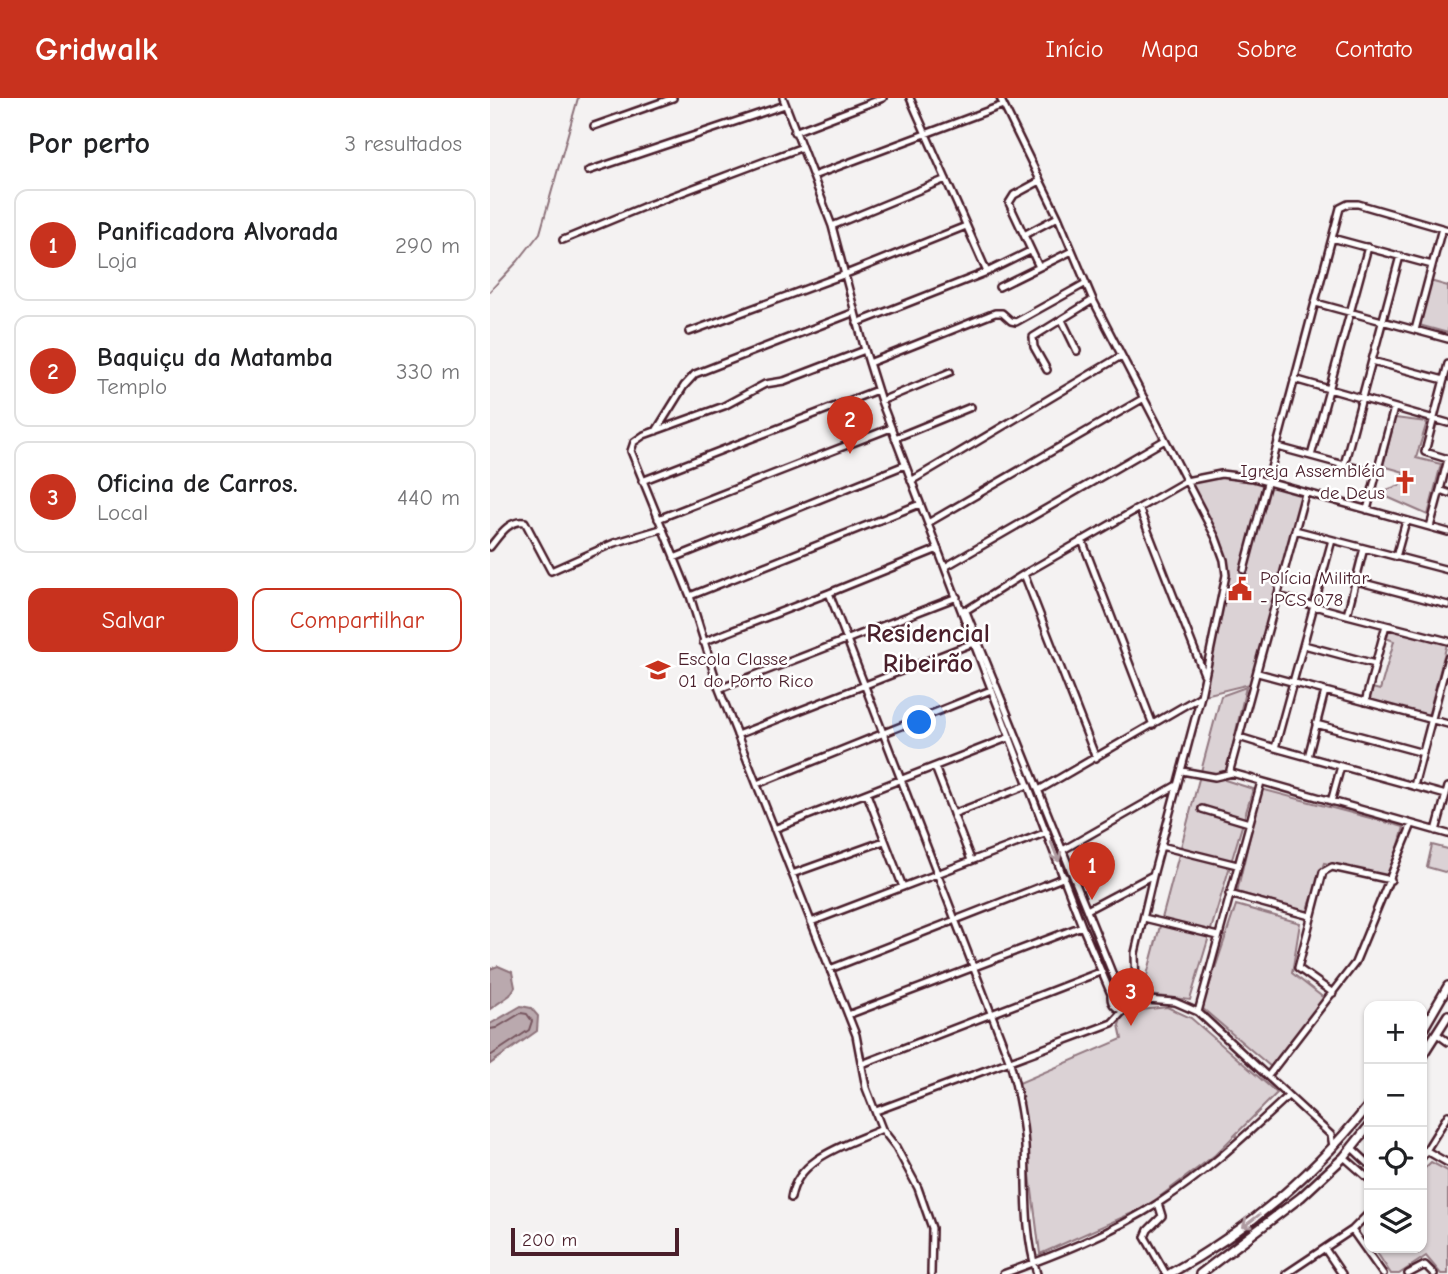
<!DOCTYPE html>
<html lang="pt">
<head>
<meta charset="utf-8">
<style>
  :root { --surface:#fff; --page:#f6f6f6; --text:#202124; --muted:#757577; --line:#e0e0e0; --accent:#c8321e }
  body { margin:0; font-family:"Comic Neue",sans-serif; background:var(--page); color:var(--text) }
  .controls { position:absolute; right:21px; bottom:21px; display:grid; overflow:hidden; border-radius:14px; box-shadow:0 2px 5px #0004 }
  .controls button { width:63px; height:63px; display:grid; place-items:center; padding:0; border:0; border-bottom:2px solid var(--line); background:var(--surface); color:var(--text); font:35px sans-serif }
  .scale { position:absolute; left:21px; bottom:18px; width:168px; box-sizing:border-box; padding-left:7px; border:4px solid #4a1f2b; border-top:0; font-size:19px; line-height:24px; white-space:nowrap; color:#4a1f2b; -webkit-text-stroke:5px #fff; paint-order:stroke }
  .you { position:absolute; left:430px; top:625px; width:24px; height:24px; margin:-18px; border:5px solid #fff; border-radius:50%; background:#1a73e8; box-shadow:0 0 0 10px #1a73e833 }
  .badge { display:grid; place-items:center; width:46px; height:46px; border-radius:50%; background:var(--accent); color:#fff; font-size:23px; font-weight:700 }
  .pin { position:absolute; translate:-50% -58px; filter:drop-shadow(0 2px 4px #0008) }
  .pin::after { content:''; position:absolute; top:37px; width:24px; height:21px; background:inherit; clip-path:polygon(0 0,100% 0,50% 100%) }
  .list { margin:0; padding:0; list-style:none }
  h2 { display:flex; justify-content:space-between; align-items:center; height:91px; margin:0; padding:0 28px; font-size:30px }
  h2 small { font-size:23px; font-weight:400; color:var(--muted) }
  .list li { display:grid; grid-template-columns:46px 1fr auto; gap:21px; align-items:center; box-sizing:border-box; height:112px; margin:0 14px 14px; padding:0 14px; border:2px solid var(--line); border-radius:14px }
  .list b { display:block; font-size:26px; white-space:nowrap }
  .list p { margin:0; font-size:23px; white-space:nowrap; color:var(--muted) }
  .list em { font-size:23px; font-style:normal; color:var(--muted) }
  .actions { display:flex; gap:14px; padding:21px 28px }
  .actions a { flex:1; padding:16px 0; border:2px solid var(--accent); border-radius:14px; text-align:center; font-size:24px; color:var(--accent) }
  .actions .main { background:var(--accent); color:#fff }
  .icon { flex:none; width:38px; height:38px; fill:none; stroke:currentColor; stroke-width:2; stroke-linecap:round; stroke-linejoin:round }
  .map { position:relative; flex:none; width:958px; height:1176px; overflow:hidden }
  header { display:flex; align-items:center; gap:42px; box-sizing:border-box; height:98px; padding:0 35px; background:var(--accent); color:#fff }
  header strong { font-size:33px }
  nav { display:flex; gap:38px; margin-inline-start:auto; font-size:24px }
  main { display:flex }
  aside { flex:1; background:var(--surface) }
  .map>svg:first-child { display:block }
</style>
</head>
<body>
<header>
<strong>Gridwalk</strong>
<nav><a>Início</a><a>Mapa</a><a>Sobre</a><a>Contato</a></nav>
</header>
<main>
<aside>
<h2>Por perto<small>3 resultados</small></h2>
<ul class="list">
<li><span class="badge">1</span><div><b>Panificadora Alvorada</b><p>Loja</p></div><em>290 m</em></li>
<li><span class="badge">2</span><div><b>Baquiçu da Matamba</b><p>Templo</p></div><em>330 m</em></li>
<li><span class="badge">3</span><div><b>Oficina de Carros.</b><p>Local</p></div><em>440 m</em></li>
</ul>
<div class="actions"><a class="main">Salvar</a><a>Compartilhar</a></div>
</aside>
<div class="map">
<svg width="958" height="1176" viewBox="0 0 958 1176">
  <rect width="100%" height="100%" fill="#f4f2f2"/>
  <filter id="ink" filterUnits="userSpaceOnUse"><feTurbulence type="fractalNoise" baseFrequency=".0143" numOctaves="2"/><feDisplacementMap in="SourceGraphic" scale="14" xChannelSelector="R" yChannelSelector="G"/><feConvolveMatrix kernelMatrix="1 2 1 2 8 2 1 2 1" color-interpolation-filters="sRGB"/></filter>
  <g filter="url(#ink)">
    <path fill="#dbd2d5" stroke="#927880" stroke-width="2" d="M 940,183 L 958,188 L 958,235 L 929,227 Z
      M 905,320 L 937,324 L 926,360 L 951,366 L 938,417 L 888,395 L 910,387 L 914,374 L 893,368 Z
      M 729,377 L 745,377 L 815,396 L 764,585 L 707,599 L 735,469 L 696,383 Z
      M 898,530 L 957,546 L 939,615 L 935,618 L 879,602 L 882,590 L 890,592 L 904,543 L 896,540 Z
      M 756,589 L 735,682 L 763,691 L 700,902 L 652,896 L 731,598 Z
      M 771,691 L 914,729 L 900,779 L 834,765 L 817,814 L 747,794 Z
      M 942,747 L 958,751 L 958,775 L 937,769 Z
      M 746,807 L 810,825 L 802,875 L 835,901 L 781,969 L 712,910 Z
      M 677,909 L 701,920 L 787,995 L 725,1057 L 656,1109 L 550,1156 L 536,1045 L 522,988 L 632,941 L 629,927 L 634,914 Z
      M 941,1064 L 958,1073 L 958,1176 L 951,1176 L 936,1158 L 909,1176 L 901,1176 L 884,1150 L 932,1150 L 932,1073 Z"/>
    <path fill="#baa9ae" stroke="#8d727a" stroke-width="2" d="M 8,868 L 22,874 L 25,889 L 20,897 L 0,911 L 0,871 Z
      M 31,908 L 41,910 L 48,918 L 47,933 L 0,966 L 0,926 Z"/>
    <g fill="none" stroke-linecap="round" stroke-linejoin="round">
      <path stroke="#77565f" stroke-width="2" d="M 0,931 L 6,930 L 31,915 L 37,916 L 42,923 L 39,932 L 0,958"/>
      <path stroke="#8d727a" stroke-width="2" d="M 0,193 L 28,163 L 50,135 L 88,0"/>
      <g stroke="#4a1f2b" stroke-width="10">
        <path id="minor" d="M 293,0 L 342,128 L 375,252 L 391,303 L 592,828 L 621,896
          M 510,0 L 568,119 L 603,202 L 726,440 L 734,462 L 736,477 L 711,598 L 664,774 L 645,855 L 646,895
          M 104,28 L 183,0
          M 304,34 L 393,0
          M 98,73 L 295,7
          M 323,78 L 513,7
          M 342,128 L 456,81
          M 534,137 L 568,119
          M 842,140 L 942,167
          M 73,142 L 153,109 L 310,50
          M 549,169 L 519,105 L 524,97 L 550,83
          M 497,174 L 540,153
          M 509,189 L 582,153
          M 826,205 L 958,241
          M 572,222 L 587,253
          M 367,225 L 497,174 L 420,0
          M 925,232 L 952,130
          M 199,234 L 356,176 L 476,128
          M 375,252 L 294,283 L 275,286 L 234,308 L 154,337 L 144,344 L 141,353 L 200,498 L 229,591 L 366,937 L 376,990 L 392,1031 L 406,1049 L 428,1090 L 442,1130 L 441,1176
          M 882,263 L 954,282
          M 379,265 L 505,215 L 512,215 L 521,223 L 526,224 L 596,185
          M 557,272 L 544,249 L 543,239 L 603,202
          M 804,281 L 958,325
          M 391,303 L 460,274
          M 166,333 L 194,288 L 205,276 L 365,214
          M 405,340 L 481,309
          M 788,349 L 854,367 L 910,158
          M 821,358 L 878,149
          M 854,367 L 887,375
          M 152,383 L 387,292
          M 421,383 L 631,258
          M 950,392 L 958,361 L 935,354 L 958,266
          M 649,410 L 714,576
          M 877,412 L 904,310
          M 168,421 L 401,330
          M 438,425 L 654,300
          M 940,429 L 950,392 L 958,395
          M 805,432 L 958,472
          M 592,442 L 663,627
          M 0,449 C 9,438 19,421 35,424 L 61,473 L 124,445 L 171,431
          M 906,459 L 916,423
          M 184,460 L 415,367
          M 455,469 L 675,342
          M 754,472 L 850,110 L 858,106 L 868,106 L 958,132
          M 534,476 L 606,660
          M 866,483 L 958,507
          M 339,495 L 448,451
          M 200,498 L 430,406
          M 788,498 L 857,517 L 874,450
          M 475,511 L 627,887
          M 472,515 L 534,476 L 696,383 L 731,376 L 763,380 L 958,434
          M 857,517 L 958,543
          M 213,544 L 339,495 L 520,964 C 527,991 533,1019 535,1048 C 537,1092 534,1133 547,1176
          M 814,547 L 885,566
          M 768,575 L 958,626
          M 229,591 L 467,499
          M 875,604 L 896,527
          M 826,626 L 933,655
          M 247,637 L 483,545
          M 749,639 L 785,650 L 842,442
          M 785,650 L 956,697
          M 818,659 L 835,593
          M 445,669 L 481,762
          M 692,673 L 725,679 L 742,675 L 958,736
          M 742,675 L 740,672 L 815,396
          M 267,686 L 501,592
          M 924,688 L 958,560
          M 549,692 L 711,598
          M 377,696 L 413,789
          M 841,704 L 851,668
          M 712,711 L 759,725
          M 463,716 L 538,687
          M 284,731 L 520,639
          M 946,733 L 958,689
          M 671,748 L 747,767
          M 573,752 L 687,687
          M 302,776 L 394,743
          M 739,796 L 820,818
          M 597,812 L 663,777
          M 654,820 L 728,838
          M 321,824 L 557,734
          M 340,871 L 575,779
          M621 899a13 13 0 1 1 26 0a13 13 0 1 1-26 0Z
          M 843,895 L 808,870 L 833,774 L 842,769 L 901,782
          M 647,898 L 656,902 L 685,904 L 708,914 L 841,1037 L 843,1048
          M 708,914 L 771,684
          M 358,917 L 592,828
          M 947,936 L 958,944
          M 372,966 L 610,874
          M 778,978 L 865,865 L 922,726
          M 386,1013 L 622,925 L 635,911
          M 862,1050 L 879,1066
          M 937,1053 L 958,1065
          M 854,1059 L 879,1081
          M 932,1059 L 958,1017
          M 301,1100 C 307,1059 359,1046 392,1031
          M 668,1105 L 672,1118 L 658,1132 L 655,1139 L 676,1176
          M 862,1132 L 893,1176
          M 835,1151 L 852,1176
          M 513,1176 C 566,1157 622,1135 670,1104 C 717,1074 757,1036 798,998
          M 796,1176 L 862,1132 L 879,1115
          M 918,1176 L 935,1167 L 944,1176"/>
      </g>
      <g stroke="#4a1f2b" stroke-width="12">
        <path id="major" d="M 932,933 L 958,888
          M 932,958 L 958,917
          M 679,1176 C 756,1134 824,1076 879,1007
          M 710,1176 L 811,1099 L 854,1059 L 879,1028"/>
      </g>
      <use href="#minor" stroke="#fff" stroke-width="5"/>
      <use href="#major" stroke="#fff" stroke-width="7"/>
    </g>
    <defs><path id="oneway-shaft" d="M-6 0H5M1.5-3L5.5 0L1.5 3" fill="none" stroke-width="1.6" stroke-linecap="round" stroke-linejoin="round" transform="scale(1.75)"/></defs>
    <g stroke="#ae9aa0">
      <use href="#oneway-shaft" transform="translate(565 754) rotate(68)"/>
      <use href="#oneway-shaft" transform="translate(761 1123) rotate(143)"/>
    </g>
  </g>
  <defs>
    <g id="church-bare" transform="scale(1.89)"><path d="M-1.2-6h2.4v3.5h3.3v2.4h-3.3V6h-2.4V-.1h-3.3v-2.4h3.3Z" fill="#c8321e" stroke="#fff" stroke-width="2.5" paint-order="stroke"/></g>
    <g id="civic-bare" transform="scale(1.89)"><path d="M-.6-6.5H3V-4.5H.6V-3L4-1V1h2V6H-6V1h2V-1L-.6-3ZM-1.2 2.5V6h2.4V2.5Z" fill="#c8321e" stroke="#fff" stroke-width="2.5" paint-order="stroke"/></g>
    <g id="school-bare" transform="scale(1.89)"><path d="M0-5L7-2L0 1L-7-2ZM-4 1L0 2.5L4 1V4Q0 6-4 4Z" fill="#c8321e" stroke="#fff" stroke-width="2.5" paint-order="stroke"/></g>
  </defs>
  <g fill-rule="evenodd">
    <use href="#church-bare" x="915" y="384"/>
    <use href="#civic-bare" x="750" y="491"/>
    <use href="#school-bare" x="168" y="572"/>
  </g>
  <g text-anchor="middle" dominant-baseline="central" stroke-width="5" stroke-linejoin="round" paint-order="stroke">
    <g font-size="19" fill="#4a1f2b" stroke="#fff" text-anchor="start">
      <text x="895" y="373" text-anchor="end">Igreja Assembléia<tspan x="895" dy="22">de Deus</tspan></text>
      <text x="770" y="480">Polícia Militar<tspan x="770" dy="22">- PCS 078</tspan></text>
      <text x="188" y="561">Escola Classe<tspan x="188" dy="22">01 do Porto Rico</tspan></text>
    </g>
    <g font-size="26" font-weight="bold" fill="#4a1f2b" stroke="#fff">
      <text x="438" y="536">Residencial<tspan x="438" dy="30">Ribeirão</tspan></text>
    </g>
  </g>
</svg>
<div class="controls">
<button>+</button>
<button>−</button>
<button><svg class="icon" aria-label="locate" viewBox="0 0 24 24"><circle cx="12" cy="12" r="6"/><path d="M12 2v4M12 18v4M2 12h4M18 12h4"/></svg></button>
<button><svg class="icon" aria-label="layers" viewBox="0 0 24 24"><path d="M12 4l9 5-9 5-9-5zM3 14l9 5 9-5"/></svg></button>
</div>
<div class="scale">200 m</div>
<div class="you"></div>
<div class="pin badge" style="left:602px;top:802px">1</div>
<div class="pin badge" style="left:360px;top:356px">2</div>
<div class="pin badge" style="left:641px;top:928px">3</div>
</div>
</main>
</body>
</html>
